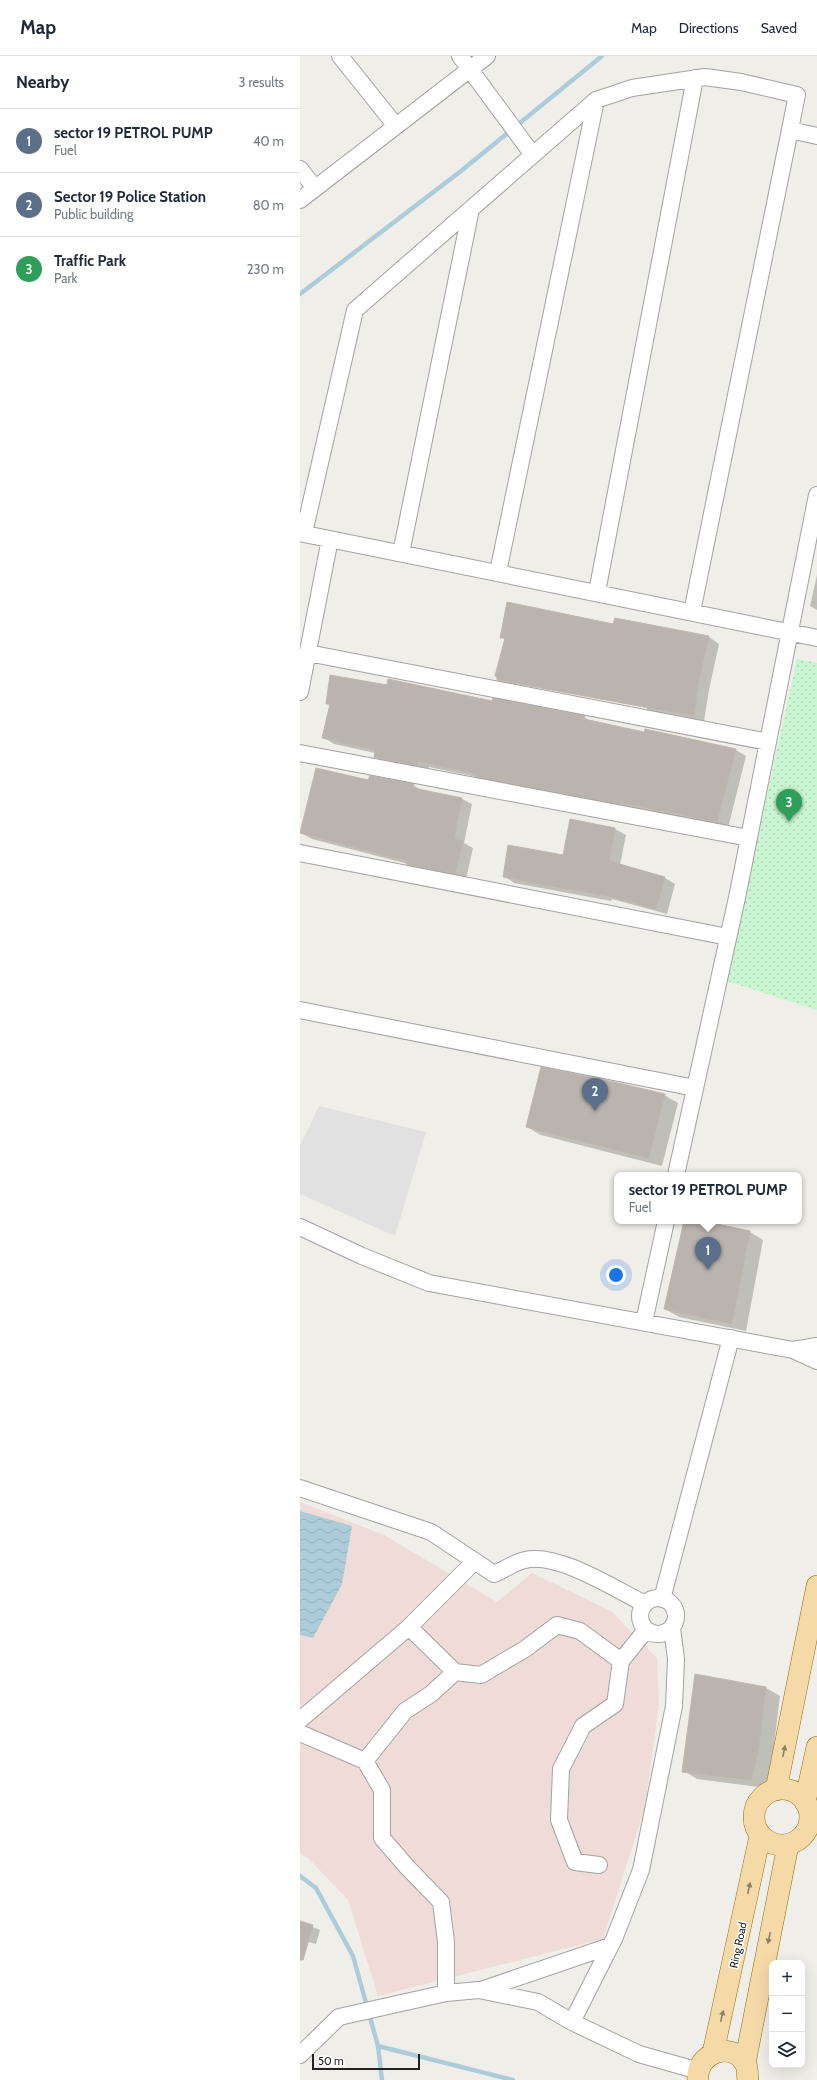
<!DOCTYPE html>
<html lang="en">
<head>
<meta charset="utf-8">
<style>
  :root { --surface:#fff; --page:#f2f2f3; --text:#1f2937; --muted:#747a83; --line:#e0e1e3; --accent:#ea580c }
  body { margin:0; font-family:Cabin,sans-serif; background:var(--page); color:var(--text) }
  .controls { position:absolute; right:12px; bottom:12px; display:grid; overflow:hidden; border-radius:8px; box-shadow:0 4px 16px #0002 }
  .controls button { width:36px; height:36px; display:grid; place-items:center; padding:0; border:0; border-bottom:1px solid var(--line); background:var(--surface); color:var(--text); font:20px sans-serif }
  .scale { position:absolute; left:12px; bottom:10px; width:108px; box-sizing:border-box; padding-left:4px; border:2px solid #212121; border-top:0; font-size:11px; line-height:14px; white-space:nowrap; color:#212121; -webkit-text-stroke:3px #fff; paint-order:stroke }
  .you { position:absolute; left:316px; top:1219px; width:14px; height:14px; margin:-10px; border:3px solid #fff; border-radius:50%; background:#1a73e8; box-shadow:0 0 0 6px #1a73e833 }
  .badge { display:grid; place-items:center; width:26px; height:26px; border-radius:50%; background:var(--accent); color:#fff; font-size:13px; font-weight:700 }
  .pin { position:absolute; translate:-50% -33px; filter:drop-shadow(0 1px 2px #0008) }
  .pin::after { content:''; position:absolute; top:21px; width:14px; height:12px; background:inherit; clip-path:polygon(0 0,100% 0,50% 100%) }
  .popup { position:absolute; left:314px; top:1116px; width:188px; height:52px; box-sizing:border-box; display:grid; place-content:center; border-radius:8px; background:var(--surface); filter:drop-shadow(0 1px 3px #0005); font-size:13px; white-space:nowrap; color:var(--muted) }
  .popup b { font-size:15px; color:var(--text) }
  .popup::after { content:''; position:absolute; left:50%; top:100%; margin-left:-8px; border:8px solid transparent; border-top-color:var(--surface) }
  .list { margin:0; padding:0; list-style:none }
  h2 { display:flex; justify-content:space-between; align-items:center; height:52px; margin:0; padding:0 16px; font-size:17px }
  h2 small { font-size:13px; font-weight:400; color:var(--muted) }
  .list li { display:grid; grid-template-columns:26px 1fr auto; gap:12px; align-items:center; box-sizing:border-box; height:64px; padding:0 16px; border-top:1px solid var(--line) }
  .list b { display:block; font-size:15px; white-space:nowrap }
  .list p { margin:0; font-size:13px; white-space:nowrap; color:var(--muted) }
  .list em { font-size:13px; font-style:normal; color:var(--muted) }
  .icon { flex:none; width:22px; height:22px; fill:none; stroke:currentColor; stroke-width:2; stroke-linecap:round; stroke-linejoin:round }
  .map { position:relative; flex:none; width:517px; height:2024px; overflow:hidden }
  header { display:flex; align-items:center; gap:24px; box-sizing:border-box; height:56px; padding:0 20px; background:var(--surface); border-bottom:1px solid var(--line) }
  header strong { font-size:19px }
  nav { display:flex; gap:22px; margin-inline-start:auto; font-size:14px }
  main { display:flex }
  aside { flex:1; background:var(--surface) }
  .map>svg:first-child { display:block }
</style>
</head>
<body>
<header>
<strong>Map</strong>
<nav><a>Map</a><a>Directions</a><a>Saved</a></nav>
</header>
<main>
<aside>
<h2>Nearby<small>3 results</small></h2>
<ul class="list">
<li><span class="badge" style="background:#5c6f8a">1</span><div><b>sector 19 PETROL PUMP</b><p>Fuel</p></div><em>40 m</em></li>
<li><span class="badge" style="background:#5c6f8a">2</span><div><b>Sector 19 Police Station</b><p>Public building</p></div><em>80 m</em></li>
<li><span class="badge" style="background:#2e9e5b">3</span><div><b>Traffic Park</b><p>Park</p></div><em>230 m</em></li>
</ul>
</aside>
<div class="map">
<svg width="517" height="2024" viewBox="0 0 517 2024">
  <defs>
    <pattern id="park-dots" width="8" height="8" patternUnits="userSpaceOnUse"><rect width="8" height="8" fill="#c9f6d0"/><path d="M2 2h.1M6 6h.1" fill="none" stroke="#acd3b2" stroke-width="1.8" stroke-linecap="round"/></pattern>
    <pattern id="water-waves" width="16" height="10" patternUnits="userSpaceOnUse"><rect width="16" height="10" fill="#acccda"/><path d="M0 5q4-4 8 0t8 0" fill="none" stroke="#94afbb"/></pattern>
  </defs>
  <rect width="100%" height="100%" fill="#f0eee8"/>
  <path fill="#efdcd9" d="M 0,1446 L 84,1479 L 197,1546 L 232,1517 L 311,1555 L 357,1602 L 359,1649 L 345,1751 L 303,1883 L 78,1940 L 48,1844 L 8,1802 L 0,1798 Z"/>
  <path fill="url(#park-dots)" d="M 497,603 L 517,607 L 517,954 L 426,925 Z"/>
  <path fill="#e1e1e1" d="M 19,1050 L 126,1076 L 95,1180 L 0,1138 L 0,1090 Z"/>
  <path fill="url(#water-waves)" d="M 0,1455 L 52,1470 L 42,1528 L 13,1582 L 0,1579 Z"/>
  <path fill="#0003" fill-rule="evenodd" d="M 517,519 L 517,554 L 510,550 Z
    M 314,569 L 409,581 L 419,588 L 409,634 L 404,665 L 208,629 L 198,623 L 205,583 L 201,581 ZM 206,625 L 347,652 L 347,654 L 206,627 Z
    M 193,646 L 284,661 L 292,666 L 345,677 L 345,674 L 436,694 L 446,700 L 428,772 L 188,726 L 181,722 L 129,711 L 128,715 L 85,707 L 75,701 L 75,697 L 34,688 L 23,681 L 30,649 L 27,647 Z
    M 68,725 L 113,729 L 123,735 L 162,743 L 172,748 L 164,787 L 173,792 L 166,823 L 118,814 L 108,808 L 12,783 L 1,777 Z
    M 271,764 L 315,773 L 326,779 L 320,809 L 365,822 L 375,828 L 367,858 L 312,843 L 311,845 L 214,827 L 204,820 L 264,800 Z
    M 364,1039 L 378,1047 L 362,1110 L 241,1079 L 227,1071 Z
    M 385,1165 L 397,1165 L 450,1176 L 463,1184 L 446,1275 L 379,1261 L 365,1253 Z
    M 396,1619 L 466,1632 L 480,1640 L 472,1705 L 465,1732 L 397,1723 L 384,1715 Z
    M 0,1866 L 20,1874 L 16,1888 L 0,1884 Z"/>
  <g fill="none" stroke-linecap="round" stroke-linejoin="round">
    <path stroke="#acccda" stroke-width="4.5" d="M 0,238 L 161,115 L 302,0
      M 0,1820 L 16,1832 L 53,1900 L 78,1990 L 82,2024
      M 78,1990 L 213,2024"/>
  </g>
  <path fill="#bab4ae" stroke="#c1b6ab" d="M 207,546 L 313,568 L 315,562 L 409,580 L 398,628 L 394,660 L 197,624 L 197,621 L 195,620 L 205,582 L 200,582 Z
    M 30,619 L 87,629 L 88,623 L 192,645 L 193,642 L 285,660 L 284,663 L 344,676 L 345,673 L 436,693 L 417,766 L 320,746 L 319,748 L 176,721 L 176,718 L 118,705 L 117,710 L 74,701 L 75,694 L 22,682 L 30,648 L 26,648 Z
    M 16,712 L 68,724 L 70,720 L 114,728 L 113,732 L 162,742 L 154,783 L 163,785 L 155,818 L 106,808 L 107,805 L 0,777 Z
    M 270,763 L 315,772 L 309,805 L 365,821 L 356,853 L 301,838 L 301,839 L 203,821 L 208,789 L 263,799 Z
    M 241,1011 L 314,1026 L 365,1038 L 349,1102 L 226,1071 Z
    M 384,1165 L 402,1165 L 450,1175 L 432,1268 L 364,1253 Z
    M 395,1618 L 466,1631 L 458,1697 L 451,1724 L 382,1716 Z
    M 0,1865 L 13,1869 L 3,1904 L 0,1904 Z"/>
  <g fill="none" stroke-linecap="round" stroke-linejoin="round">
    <g stroke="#a2a2a2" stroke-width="18">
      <path id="minor" d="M 40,0 L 96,70
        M 160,0 L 233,99
        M 490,74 L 517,80
        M 0,113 L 15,132
        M 0,144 L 187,0
        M 0,477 L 517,582
        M 4,477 L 55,254 L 296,44 L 332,32 L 405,21 L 441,26 L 497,39 L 392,556
        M 101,497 L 171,153
        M 198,516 L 296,44
        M 297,536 L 395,22
        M 8,597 L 468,686
        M 0,636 L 30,483
        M 0,697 L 449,782
        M 0,797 L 428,881
        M 0,954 L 395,1032
        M 376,1119 L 438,837 L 517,439
        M 0,1171 L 62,1200 L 129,1227 L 493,1294 L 517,1305
        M 344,1266 L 366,1165
        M 493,1294 L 517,1290
        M 0,1432 L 131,1476 L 194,1518 C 204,1514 215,1506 225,1504 C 258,1496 315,1533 345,1548
        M340 1560a18 18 0 1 1 36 0a18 18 0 1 1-36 0Z
        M 362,1543 L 431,1282
        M 109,1571 L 155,1616
        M 321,1605 L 346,1574
        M 0,1664 L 109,1571 L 175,1505
        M 0,1677 L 65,1705
        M 510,1766 L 517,1767
        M 181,1934 L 310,1890
        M 146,1937 L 146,1886 L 141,1846 L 107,1811 L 82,1782 L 82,1734 L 65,1705 L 105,1655 L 131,1638 L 155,1616 L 181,1619 L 225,1593 L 257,1569 L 280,1575 L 321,1605 L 315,1648 L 283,1670 L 261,1713 L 259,1764 L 275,1806 L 299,1809
        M 272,1966 L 314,1883 L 341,1814 L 374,1650 L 376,1603 L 372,1572
        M 0,1999 L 39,1961 L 146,1937 L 179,1934 L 238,1946 L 272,1966 L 339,1998 L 399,2015"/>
    </g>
    <g stroke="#916f0c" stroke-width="22">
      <path id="major" d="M454 1761a28 28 0 1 1 56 0a28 28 0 1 1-56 0Z
        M 476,1734 L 517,1530
        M 505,1746 L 517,1691
        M 413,1997 L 460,1780
        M 445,2007 L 488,1789
        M 398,2024 C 395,1997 433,1983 446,2009 C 448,2013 447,2019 448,2024"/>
    </g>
    <use href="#minor" stroke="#fff" stroke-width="16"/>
    <use href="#major" stroke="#f5daa8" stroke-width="21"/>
  </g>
  <defs><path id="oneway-solid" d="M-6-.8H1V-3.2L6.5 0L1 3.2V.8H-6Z"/></defs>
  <g fill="#8b7e64">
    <use href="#oneway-solid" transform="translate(484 1695) rotate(-79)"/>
    <use href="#oneway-solid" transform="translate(449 1832) rotate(-78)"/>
    <use href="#oneway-solid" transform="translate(469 1882) rotate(102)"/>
    <use href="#oneway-solid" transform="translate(422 1960) rotate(-76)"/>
  </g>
  <g text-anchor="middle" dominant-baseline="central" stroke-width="3" stroke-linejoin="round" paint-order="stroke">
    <g font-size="11" fill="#212121" stroke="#fff">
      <text transform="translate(438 1889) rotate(-78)">Ring Road</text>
    </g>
  </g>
</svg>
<div class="controls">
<button>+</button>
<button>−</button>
<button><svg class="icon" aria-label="layers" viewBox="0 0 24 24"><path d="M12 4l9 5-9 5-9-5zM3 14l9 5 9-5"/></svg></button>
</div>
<div class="scale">50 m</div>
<div class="you"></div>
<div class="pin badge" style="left:408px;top:1214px;background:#5c6f8a">1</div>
<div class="popup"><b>sector 19 PETROL PUMP</b>Fuel</div>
<div class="pin badge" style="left:295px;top:1055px;background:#5c6f8a">2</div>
<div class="pin badge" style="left:489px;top:766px;background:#2e9e5b">3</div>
</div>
</main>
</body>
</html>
